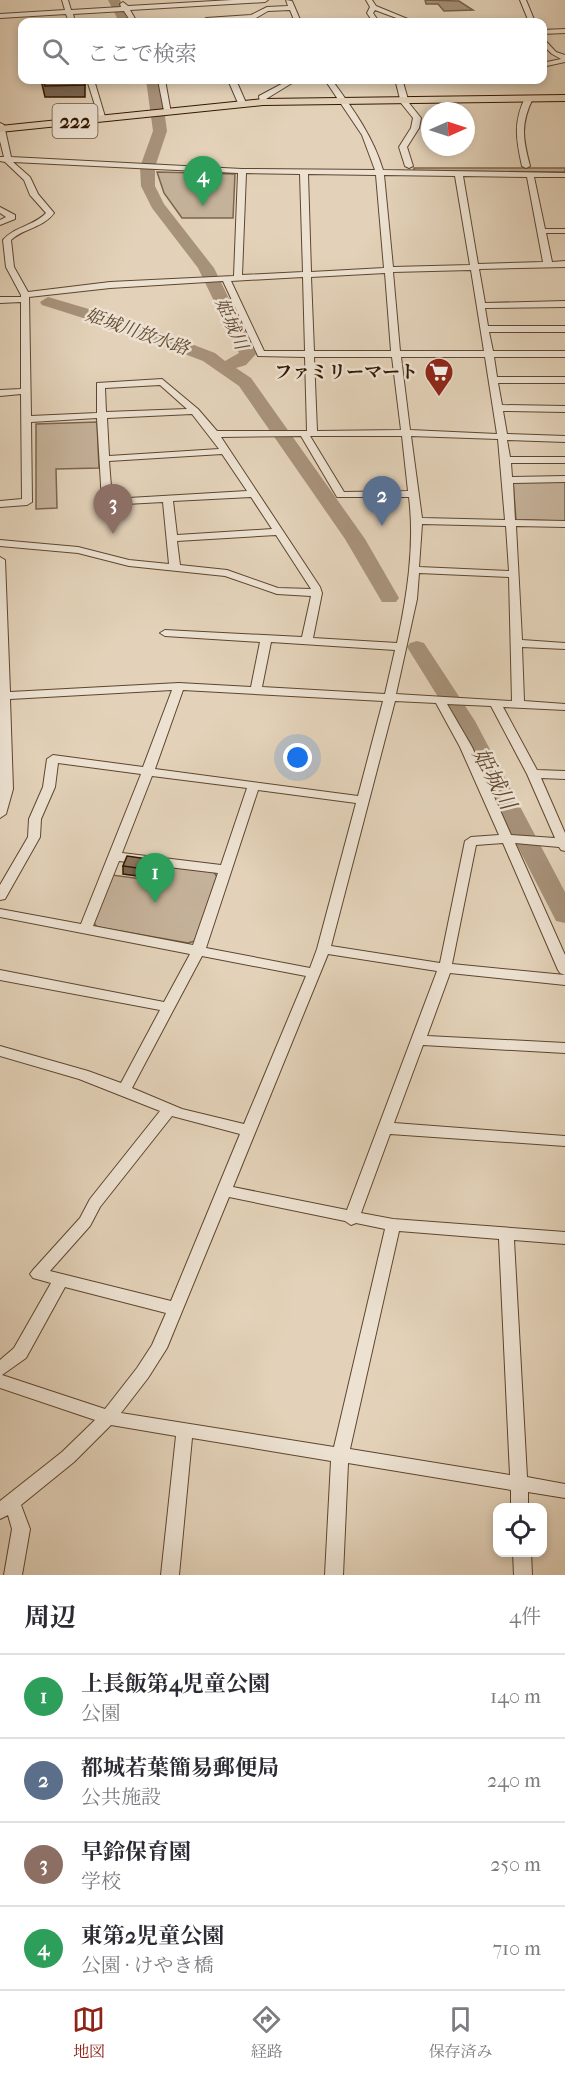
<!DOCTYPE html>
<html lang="ja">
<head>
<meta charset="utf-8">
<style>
  :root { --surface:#fff; --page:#f2f2f3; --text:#2b2b33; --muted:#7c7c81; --line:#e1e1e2; --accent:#8f2418 }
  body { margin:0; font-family:"IM FELL French Canon","Noto Serif JP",serif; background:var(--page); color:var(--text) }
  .controls { position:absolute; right:18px; bottom:18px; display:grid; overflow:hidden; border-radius:12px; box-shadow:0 3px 9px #0003 }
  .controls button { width:54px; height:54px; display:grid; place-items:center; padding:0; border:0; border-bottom:2px solid var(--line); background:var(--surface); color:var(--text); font:30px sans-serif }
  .compass { position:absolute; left:421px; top:102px; width:54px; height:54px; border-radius:50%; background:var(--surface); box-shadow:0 3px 9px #0003; rotate:87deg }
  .you { position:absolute; left:298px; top:758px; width:21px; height:21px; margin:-15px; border:4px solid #fff; border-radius:50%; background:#1a73e8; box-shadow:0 0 0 9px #1a73e833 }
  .badge { display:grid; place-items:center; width:39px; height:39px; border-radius:50%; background:var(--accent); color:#fff; font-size:20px; font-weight:700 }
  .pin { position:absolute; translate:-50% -50px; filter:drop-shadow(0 2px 3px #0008) }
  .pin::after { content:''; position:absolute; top:32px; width:21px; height:18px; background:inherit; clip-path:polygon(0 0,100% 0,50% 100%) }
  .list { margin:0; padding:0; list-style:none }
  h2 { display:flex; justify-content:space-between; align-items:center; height:78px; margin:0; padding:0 24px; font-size:26px }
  h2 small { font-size:20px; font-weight:400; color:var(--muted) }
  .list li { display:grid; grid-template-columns:39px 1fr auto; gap:18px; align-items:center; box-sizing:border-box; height:84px; padding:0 24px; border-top:2px solid var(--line) }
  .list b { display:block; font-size:22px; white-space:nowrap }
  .list p { margin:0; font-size:20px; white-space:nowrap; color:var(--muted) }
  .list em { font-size:20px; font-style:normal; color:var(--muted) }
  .icon { flex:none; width:33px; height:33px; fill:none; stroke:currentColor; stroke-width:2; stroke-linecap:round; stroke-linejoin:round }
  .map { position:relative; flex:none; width:565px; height:1575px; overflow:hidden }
  .search { position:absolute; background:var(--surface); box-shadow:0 3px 9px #0003; left:18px; right:18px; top:18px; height:66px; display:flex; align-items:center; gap:15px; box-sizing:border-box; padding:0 21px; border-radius:12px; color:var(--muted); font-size:22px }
  .sheet { height:414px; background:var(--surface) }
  nav { display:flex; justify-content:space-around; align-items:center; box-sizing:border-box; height:84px; border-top:2px solid var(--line); background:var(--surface); font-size:16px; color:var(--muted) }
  nav a { display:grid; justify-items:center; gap:3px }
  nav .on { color:var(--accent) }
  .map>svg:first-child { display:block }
</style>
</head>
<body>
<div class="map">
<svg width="565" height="1575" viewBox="0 0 565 1575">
  <rect width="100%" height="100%" fill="#e3d2b9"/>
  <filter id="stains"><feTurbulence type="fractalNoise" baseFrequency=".00333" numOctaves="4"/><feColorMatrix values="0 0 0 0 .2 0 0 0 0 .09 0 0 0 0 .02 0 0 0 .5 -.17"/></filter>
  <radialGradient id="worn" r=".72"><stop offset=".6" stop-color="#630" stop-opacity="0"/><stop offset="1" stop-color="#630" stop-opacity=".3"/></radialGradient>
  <path fill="#c5b29a" stroke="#7c644d" stroke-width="1.5" d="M 414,168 L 565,168 L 565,172 L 414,171 Z
    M 157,172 L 235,174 L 233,218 L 182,218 L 164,193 Z
    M 97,422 L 99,468 L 56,469 L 57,508 L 36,509 L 36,424 Z
    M 565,481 L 565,521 L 516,520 L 513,482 Z
    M 171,867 L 214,872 L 217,877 L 195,941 L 188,943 L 97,927 L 94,923 L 112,875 L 164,882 Z"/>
  <path fill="#a7927a" stroke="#786149" stroke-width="1.5" d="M 425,0 L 459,1 L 473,10 L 444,11 L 438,4 L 426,4 Z"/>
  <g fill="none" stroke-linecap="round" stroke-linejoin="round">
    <path fill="#a7927a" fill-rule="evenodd" d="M 108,0 L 120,0 L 131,22 L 119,22 Z
      M 146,80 L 160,80 L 167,131 L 155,167 L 155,186 L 164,204 L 214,268 L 256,354 L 246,365 L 236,368 L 251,378 L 365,539 L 399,598 L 396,602 L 382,602 L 345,539 L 239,386 L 203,361 L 121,330 L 42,305 L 40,302 L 48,297 L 133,322 L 215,353 L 225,361 L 239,353 L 198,268 L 152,208 L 141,186 L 140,167 L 153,131 Z
      M 417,641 L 424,643 L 475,721 L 565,892 L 565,923 L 556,921 L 553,915 L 453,721 L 407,647 L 410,643 Z"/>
    <g stroke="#5e462e" stroke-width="2">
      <path id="minor" d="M 62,0 L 68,0 L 71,10 L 121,7 L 120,4 L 123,2 L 128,6 L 232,0 L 268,0 L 265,2 L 130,10 L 137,22 L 131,22 L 124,11 L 73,14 L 75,22 L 69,22 L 66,14 L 0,18 L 0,14 L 65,10 Z
        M 286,0 L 292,1 L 301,22 L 295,22 L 290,10 L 268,11 L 256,18 L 258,22 L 252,22 L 250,19 L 206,22 L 203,20 L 206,18 L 251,15 L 267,7 L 288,6 Z
        M 366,0 L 372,0 L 376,6 L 415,22 L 407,22 L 375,10 L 373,13 L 379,22 L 373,22 L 367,13 L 370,7 Z
        M 520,0 L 526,0 L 535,22 L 529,22 Z
        M 565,29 L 565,33 L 542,34 L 542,30 Z
        M 542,37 L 556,52 L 565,55 L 565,62 L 542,67 L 542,63 L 561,59 L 552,54 L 542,44 Z
        M 87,80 L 94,80 L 106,120 L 99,118 Z
        M 158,80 L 165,80 L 171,113 L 164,111 Z
        M 228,80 L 236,80 L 246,103 L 245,105 L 238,103 Z
        M 289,80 L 297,80 L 266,99 L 266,104 L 260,104 L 259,96 Z
        M 325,80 L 332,80 C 353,109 373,136 383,170 L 565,173 L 565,177 L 534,177 L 545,229 L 565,229 L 565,233 L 546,233 L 552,262 L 565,261 L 565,267 L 479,269 L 485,303 L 565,301 L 565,307 L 485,308 L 488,326 L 565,326 L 565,332 L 489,332 L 493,351 L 565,351 L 565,357 L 494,357 L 497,377 L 565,377 L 565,383 L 498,383 L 502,405 L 565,406 L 565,412 L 503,411 L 507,434 L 565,436 L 565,442 L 507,440 L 510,457 L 565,457 L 565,463 L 511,463 L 512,477 L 565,476 L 565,482 L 513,483 L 515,520 L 565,521 L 565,527 L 516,526 L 522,640 L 565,643 L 565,649 L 522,647 L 524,701 L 565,704 L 565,710 L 503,707 L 537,770 L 565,771 L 565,779 L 541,778 L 565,833 L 565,851 L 561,850 L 559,847 L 515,843 L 565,955 L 565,975 L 560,973 L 558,970 L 503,843 L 476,845 L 452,964 L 565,975 L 565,985 L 450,973 L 427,1036 L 565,1043 L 565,1053 L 423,1045 L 394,1123 L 565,1136 L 565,1146 L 390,1134 L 361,1213 L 393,1219 L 565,1232 L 565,1244 L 514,1240 L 527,1477 L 565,1484 L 565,1498 L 528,1492 L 528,1508 L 511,1508 L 511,1490 L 348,1463 L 343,1575 L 325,1575 L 331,1461 L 192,1438 L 179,1575 L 161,1575 L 176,1436 L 111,1425 L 74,1462 L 21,1505 L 30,1529 L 22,1575 L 4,1575 L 12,1529 L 8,1515 L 0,1519 L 0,1501 L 62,1452 L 95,1420 L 0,1388 L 0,1360 L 14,1348 L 51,1283 L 33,1278 L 30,1274 L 33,1270 L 80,1218 L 90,1199 L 160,1111 L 79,1079 L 0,1056 L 0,1046 L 88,1071 L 121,1083 L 160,1010 L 0,980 L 0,970 L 164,1002 L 190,954 L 0,917 L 0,909 L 81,924 L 141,774 L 58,763 L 55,787 L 41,819 L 40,837 L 5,899 L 0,900 L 0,885 L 28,837 L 29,819 L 43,787 L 47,759 L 53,755 L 143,767 L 172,690 L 10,699 L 13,789 L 6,814 L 0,818 L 0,557 L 5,560 L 10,692 L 179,683 L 251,687 L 260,642 L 165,636 L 160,633 L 165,630 L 302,637 L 311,596 L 277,594 L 225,576 L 129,566 L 78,553 L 0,546 L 0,540 L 78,547 L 129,560 L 169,564 L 163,502 L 107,505 L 102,502 L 97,418 L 31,422 L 32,502 L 27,505 L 0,507 L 0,501 L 22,499 L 21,394 L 0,396 L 0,390 L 21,389 L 21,302 L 0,303 L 0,297 L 21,297 L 21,295 L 6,267 L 3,240 C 15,226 34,226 46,213 L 30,195 L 24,180 L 5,162 L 0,161 L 0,157 L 4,157 L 0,141 L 0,123 L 4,125 L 11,157 L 242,169 L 375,170 L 362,135 ZM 13,162 L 238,173 L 234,276 L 110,282 L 28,292 L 14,267 L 11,240 C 24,228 43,228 54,213 L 38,194 L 30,177 ZM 246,173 L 300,174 L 303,272 L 242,275 ZM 308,174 L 376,175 L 384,268 L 311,272 ZM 384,175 L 455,176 L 470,265 L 393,267 ZM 463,176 L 527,177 L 543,262 L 478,264 ZM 471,270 L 484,351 L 400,351 L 393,272 ZM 385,273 L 391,351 L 314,351 L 311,277 ZM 303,277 L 305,351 L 264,351 L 231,281 ZM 223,281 L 258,356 L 305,357 L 307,431 L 217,431 L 198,409 L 162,379 L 97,383 L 97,413 L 31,416 L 29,297 L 110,288 ZM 314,357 L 392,357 L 401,430 L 317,431 ZM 401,357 L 485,357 L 497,434 L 410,430 ZM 160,385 L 187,409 L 106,412 L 105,388 ZM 192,414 L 219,449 L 109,456 L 107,418 ZM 301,436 L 337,497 L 409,497 C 415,546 407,596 397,643 L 313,638 L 322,593 L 320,587 L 221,437 ZM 310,436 L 402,436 L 408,491 L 344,492 ZM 411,436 L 498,439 L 505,520 L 422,518 ZM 222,454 L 247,491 L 112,499 L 109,461 ZM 251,497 L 272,529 L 177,535 L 173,501 ZM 422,524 L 506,526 L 509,571 L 419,567 ZM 276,535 L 311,589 L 278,588 L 227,570 L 180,565 L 177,541 ZM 419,573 L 509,577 L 512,701 L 396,694 L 417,599 ZM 271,642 L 395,650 L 385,694 L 262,687 ZM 183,690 L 383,701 L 358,796 L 155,769 ZM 395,701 L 436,703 L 460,747 L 499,835 L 471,837 L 465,841 L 440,963 L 331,946 ZM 447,704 L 491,706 L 527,774 L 555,838 L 511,835 L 472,747 ZM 152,776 L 247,788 L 221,865 L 122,853 ZM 258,790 L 356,803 L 317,949 L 310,968 L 206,948 ZM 119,861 L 218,873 L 193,945 L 93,926 ZM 328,954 L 437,971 L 347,1210 L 233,1187 ZM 202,956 L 306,976 L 244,1124 L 182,1109 L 132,1088 ZM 172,1116 L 240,1134 L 171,1301 L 50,1271 L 90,1226 L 100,1207 ZM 229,1197 L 345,1221 L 351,1225 L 356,1223 L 385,1229 L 334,1447 L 121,1413 L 148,1378 L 167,1348 ZM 399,1231 L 499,1239 L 510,1475 L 350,1449 ZM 65,1287 L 166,1313 L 152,1345 L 137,1368 L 105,1409 L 2,1375 L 26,1358 Z
        M 392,80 L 418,80 L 414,82 L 403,82 L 409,103 L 421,118 L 419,128 L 407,147 L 413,166 L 409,168 L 405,166 L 399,147 L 411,128 L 413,118 L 401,103 L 396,83 Z
        M 526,96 L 533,98 C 520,125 523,139 530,166 L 526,168 L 522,166 C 516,140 513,121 526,96 Z
        M 0,207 L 15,215 L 15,219 L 0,225 L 0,220 L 6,217 L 0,213 Z
        M 513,1552 L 531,1552 L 532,1575 L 514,1575 Z"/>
    </g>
    <g stroke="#321700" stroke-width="2">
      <path id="highway" d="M 565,95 L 565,101 L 263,105 L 0,132 L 0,126 L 263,99 Z"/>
    </g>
    <use href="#minor" fill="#ede2d2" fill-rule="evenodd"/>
    <use href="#highway" fill="#e3d2b9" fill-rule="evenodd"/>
  </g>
  <path fill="#7a6753" stroke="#321700" stroke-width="1.5" d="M 41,80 L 83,80 L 85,85 L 85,97 L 45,97 Z
    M 162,861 L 163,869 L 159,879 L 123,874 L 123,866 Z"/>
  <path fill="#635443" stroke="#321700" stroke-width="1.5" d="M 162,861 L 163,869 L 159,879 L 158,871 Z"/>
  <path fill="#8e7860" stroke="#321700" stroke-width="1.5" d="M 43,80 L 83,80 L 85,85 L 45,86 Z
    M 127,856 L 162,861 L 158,871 L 123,866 Z"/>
  <defs>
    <g id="supermarket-pin" transform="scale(1.5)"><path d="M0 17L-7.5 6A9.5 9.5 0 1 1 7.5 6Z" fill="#8f2418" stroke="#ede2d2"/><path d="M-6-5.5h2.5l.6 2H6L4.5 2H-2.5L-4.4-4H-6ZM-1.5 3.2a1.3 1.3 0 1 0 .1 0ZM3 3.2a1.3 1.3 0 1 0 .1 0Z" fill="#fff"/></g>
  </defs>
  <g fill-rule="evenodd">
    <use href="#supermarket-pin" x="439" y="372"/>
  </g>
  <g text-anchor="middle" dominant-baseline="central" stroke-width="5" stroke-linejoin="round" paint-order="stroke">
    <g font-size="18" font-style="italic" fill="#614831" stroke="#ede2d2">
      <text transform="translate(231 324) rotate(66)">姫城川</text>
      <text transform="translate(137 332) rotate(19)">姫城川放水路</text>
    </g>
    <g font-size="18" font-weight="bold" fill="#321700" stroke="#ede2d2" text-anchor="end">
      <text x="418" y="372">ファミリーマート</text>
    </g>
    <rect fill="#ede2d2" stroke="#6a543f" stroke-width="1.5" x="52.5" y="104" width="45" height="34" rx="4.5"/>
    <g font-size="20" font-weight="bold" fill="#321700">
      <text x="75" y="121">222</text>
    </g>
    <g font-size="22" font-style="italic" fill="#614831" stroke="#ede2d2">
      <text transform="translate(494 779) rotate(62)">姫城川</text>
    </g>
  </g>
  <rect width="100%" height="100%" filter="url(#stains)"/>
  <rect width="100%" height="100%" fill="url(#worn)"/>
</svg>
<div class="controls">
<button><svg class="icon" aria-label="locate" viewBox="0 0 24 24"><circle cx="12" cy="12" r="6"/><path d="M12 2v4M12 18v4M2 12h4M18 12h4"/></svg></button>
</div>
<svg class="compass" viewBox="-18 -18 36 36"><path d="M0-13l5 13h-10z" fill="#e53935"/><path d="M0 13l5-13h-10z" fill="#7c7c81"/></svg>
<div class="you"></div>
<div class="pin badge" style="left:155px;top:903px;background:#2e9e5b">1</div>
<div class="pin badge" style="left:382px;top:526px;background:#5c6f8a">2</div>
<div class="pin badge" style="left:113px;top:534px;background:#8d6e63">3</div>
<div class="pin badge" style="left:203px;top:206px;background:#2e9e5b">4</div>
<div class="search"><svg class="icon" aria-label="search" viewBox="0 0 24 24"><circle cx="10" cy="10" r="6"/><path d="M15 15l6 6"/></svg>ここで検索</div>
</div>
<section class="sheet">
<h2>周辺<small>4件</small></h2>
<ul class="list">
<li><span class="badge" style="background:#2e9e5b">1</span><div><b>上長飯第4児童公園</b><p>公園</p></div><em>140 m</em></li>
<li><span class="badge" style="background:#5c6f8a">2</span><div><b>都城若葉簡易郵便局</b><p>公共施設</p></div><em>240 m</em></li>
<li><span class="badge" style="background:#8d6e63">3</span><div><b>早鈴保育園</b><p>学校</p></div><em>250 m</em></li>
<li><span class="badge" style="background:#2e9e5b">4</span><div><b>東第2児童公園</b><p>公園 · けやき橋</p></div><em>710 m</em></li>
</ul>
</section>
<nav>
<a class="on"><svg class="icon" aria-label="map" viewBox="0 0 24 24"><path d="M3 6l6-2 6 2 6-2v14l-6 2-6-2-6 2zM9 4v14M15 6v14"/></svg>地図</a>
<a><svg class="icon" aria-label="directions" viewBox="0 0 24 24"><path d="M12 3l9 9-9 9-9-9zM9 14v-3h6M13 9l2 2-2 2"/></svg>経路</a>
<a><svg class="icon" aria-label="saved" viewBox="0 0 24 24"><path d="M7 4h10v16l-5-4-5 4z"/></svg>保存済み</a>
</nav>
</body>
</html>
